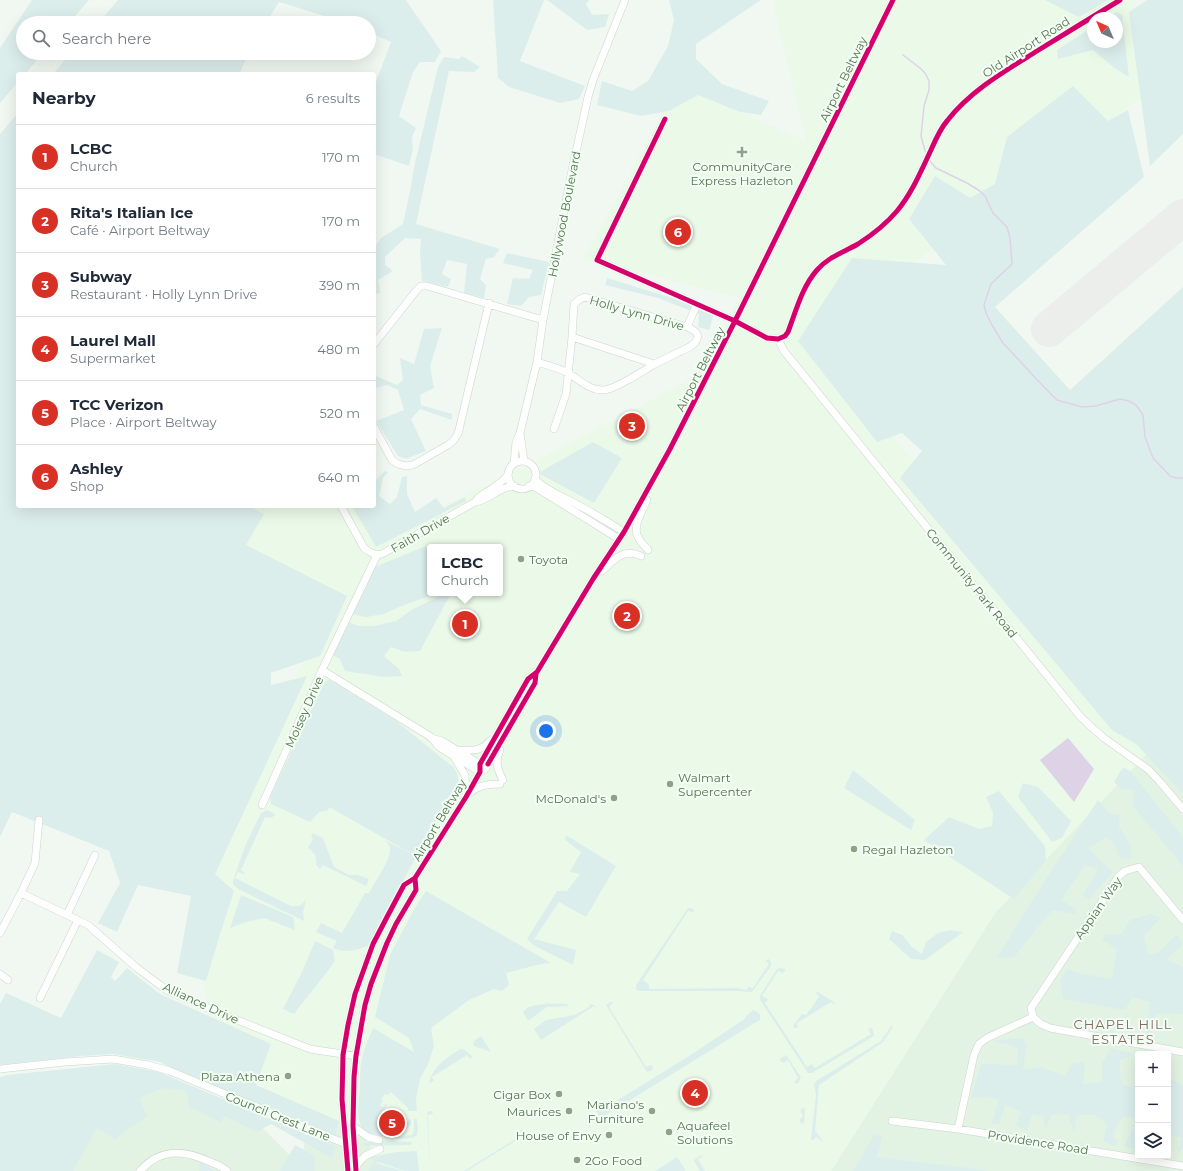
<!DOCTYPE html>
<html lang="en">
<head>
<meta charset="utf-8">
<style>
  :root { --surface:#fff; --page:#f2f2f3; --text:#1f2937; --muted:#747a83; --line:#e0e1e3; --accent:#d93025 }
  body { margin:0; font-family:Montserrat,sans-serif; background:var(--page); color:var(--text) }
  .controls { position:absolute; right:12px; bottom:12px; display:grid; overflow:hidden; border-radius:4px; box-shadow:0 4px 16px #0002 }
  .controls button { width:36px; height:36px; display:grid; place-items:center; padding:0; border:0; border-bottom:1px solid var(--line); background:var(--surface); color:var(--text); font:20px sans-serif }
  .compass { position:absolute; left:1087px; top:12px; width:36px; height:36px; border-radius:50%; background:var(--surface); box-shadow:0 4px 16px #0002; rotate:316deg }
  .you { position:absolute; left:546px; top:731px; width:14px; height:14px; margin:-10px; border:3px solid #fff; border-radius:50%; background:#1a73e8; box-shadow:0 0 0 6px #1a73e833 }
  .badge { display:grid; place-items:center; width:26px; height:26px; border-radius:50%; background:var(--accent); color:#fff; font-size:13px; font-weight:700 }
  .pin { position:absolute; translate:-50% -50%; border:2px solid #fff; box-shadow:0 1px 4px #0006 }
  .popup { position:absolute; left:427px; top:544px; width:76px; height:52px; box-sizing:border-box; display:grid; place-content:center; border-radius:4px; background:var(--surface); filter:drop-shadow(0 1px 3px #0005); font-size:13px; white-space:nowrap; color:var(--muted) }
  .popup b { font-size:15px; color:var(--text) }
  .popup::after { content:''; position:absolute; left:50%; top:100%; margin-left:-8px; border:8px solid transparent; border-top-color:var(--surface) }
  .list { margin:0; padding:0; list-style:none }
  h2 { display:flex; justify-content:space-between; align-items:center; height:52px; margin:0; padding:0 16px; font-size:17px }
  h2 small { font-size:13px; font-weight:400; color:var(--muted) }
  .list li { display:grid; grid-template-columns:26px 1fr auto; gap:12px; align-items:center; box-sizing:border-box; height:64px; padding:0 16px; border-top:1px solid var(--line) }
  .list b { display:block; font-size:15px; white-space:nowrap }
  .list p { margin:0; font-size:13px; white-space:nowrap; color:var(--muted) }
  .list em { font-size:13px; font-style:normal; color:var(--muted) }
  .icon { flex:none; width:22px; height:22px; fill:none; stroke:currentColor; stroke-width:2; stroke-linecap:round; stroke-linejoin:round }
  .map { position:relative; flex:none; width:1183px; height:1171px; overflow:hidden }
  .search { position:absolute; background:var(--surface); box-shadow:0 4px 16px #0002; left:16px; top:16px; width:360px; height:44px; display:flex; align-items:center; gap:10px; box-sizing:border-box; padding:0 14px; border-radius:22px; color:var(--muted); font-size:15px }
  .panel { position:absolute; background:var(--surface); box-shadow:0 4px 16px #0002; left:16px; top:72px; width:360px; height:436px; border-radius:4px }
  .map>svg:first-child { display:block }
</style>
</head>
<body>
<div class="map">
<svg width="1183" height="1171" viewBox="0 0 1183 1171">
  <rect width="100%" height="100%" fill="#f0f8f1"/>
  <path fill="#e2f2e3" fill-rule="evenodd" d="M 1153,747 L 1183,786 L 1183,1171 L 831,1171 L 995,913 ZM 1138,1054 L 1168,1054 L 1168,1156 L 1138,1156 Z
    M 141,1076 L 213,1098 L 258,1124 L 297,1162 L 297,1171 L 69,1171 L 99,1116 Z
    M 299,1112 L 358,1126 L 385,1171 L 308,1171 Z"/>
  <path fill="#ebf9e8" fill-rule="evenodd" d="M 776,0 L 1134,0 L 1164,81 L 810,338 L 1153,747 L 995,913 L 831,1171 L 384,1171 L 358,1126 L 299,1112 L 221,1058 L 198,963 L 219,824 L 335,603 L 232,549 L 196,506 L 353,506 L 372,540 L 533,463 L 700,374 L 739,298 L 584,258 L 678,86 L 806,141 L 774,7 ZM 1093,18 L 1117,18 L 1117,42 L 1093,42 ZM 430,547 L 500,547 L 500,593 L 430,593 Z"/>
  <path fill="#dceeec" d="M 32,0 L 89,0 L 69,23 L 23,23 L 23,53 L 43,53 L 25,74 L 18,74 L 18,82 L 0,103 L 0,48 Z
    M 118,0 L 406,0 L 441,51 L 435,62 L 420,62 L 413,72 L 399,116 L 416,128 L 412,137 L 413,149 L 409,166 L 374,154 L 374,87 L 391,42 L 369,32 L 369,23 L 347,23 L 279,2 L 266,23 L 98,23 Z
    M 493,0 L 544,0 L 520,61 L 585,86 L 579,99 L 560,103 L 509,87 L 498,78 Z
    M 547,0 L 589,0 L 586,4 L 592,15 L 609,14 L 605,27 L 587,30 Z
    M 669,0 L 761,0 L 696,44 L 696,59 L 722,84 L 769,101 L 761,115 L 740,112 L 698,95 L 669,111 L 641,116 L 597,105 L 602,81 L 632,91 L 648,81 L 668,46 L 674,20 Z
    M 1045,0 L 1108,0 L 1079,17 Z
    M 1147,0 L 1183,0 L 1183,134 L 1150,166 L 1129,12 Z
    M 1117,12 L 1122,15 L 1129,77 L 1113,67 L 1093,50 L 1058,59 L 1057,50 L 1093,27 L 1093,42 L 1117,42 L 1117,18 L 1107,18 Z
    M 71,53 L 249,53 L 239,74 L 53,74 Z
    M 462,56 L 480,67 L 474,72 L 449,71 L 416,224 L 500,249 L 494,257 L 486,259 L 480,279 L 486,285 L 484,298 L 464,293 L 467,264 L 447,260 L 442,274 L 451,279 L 448,287 L 422,281 L 420,252 L 421,239 L 405,238 L 385,257 L 385,265 L 393,271 L 378,280 L 380,293 L 374,294 L 374,248 L 381,238 L 403,224 L 411,186 L 414,167 L 438,67 L 444,57 L 459,59 Z
    M 1073,86 L 1108,121 L 1128,110 L 1144,177 L 995,307 L 1070,390 L 1183,287 L 1183,794 L 1136,744 L 1112,730 L 900,478 L 922,451 L 902,433 L 877,442 L 798,341 L 852,258 L 946,265 L 909,219 L 935,176 L 970,198 L 995,184 L 1007,137 Z
    M 18,113 L 18,506 L 248,506 L 264,514 L 246,545 L 347,596 L 320,656 L 271,673 L 271,685 L 307,676 L 215,874 L 234,891 L 221,931 L 206,981 L 177,973 L 191,896 L 138,885 L 117,932 L 98,923 L 120,883 L 109,851 L 12,812 L 0,837 L 0,134 Z
    M 507,253 L 549,262 L 541,295 L 529,297 L 521,306 L 507,304 L 513,278 L 529,279 L 533,270 L 503,263 Z
    M 607,278 L 679,300 L 714,314 L 709,330 L 698,327 L 699,314 L 658,298 L 605,285 Z
    M 442,328 L 430,366 L 434,388 L 420,395 L 421,405 L 452,414 L 452,420 L 420,409 L 411,419 L 426,451 L 406,459 L 398,456 L 376,421 L 404,410 L 398,390 L 387,385 L 374,388 L 374,375 L 397,385 L 403,380 L 400,358 L 414,364 L 424,329 Z
    M 593,442 L 622,458 L 594,503 L 538,473 Z
    M 385,471 L 388,472 L 383,478 L 379,496 L 390,504 L 397,497 L 402,477 L 407,476 L 407,494 L 415,512 L 436,498 L 444,508 L 465,497 L 466,501 L 376,547 L 352,506 L 374,506 L 374,487 L 376,485 L 375,481 Z
    M 431,544 L 435,547 L 430,547 L 430,593 L 438,593 L 404,605 L 384,614 L 366,617 L 351,614 L 372,568 Z
    M 442,593 L 451,593 L 420,651 L 405,652 L 391,647 L 384,656 L 399,669 L 402,676 L 384,677 L 345,671 L 340,659 L 328,653 L 345,621 L 359,626 L 375,626 L 396,621 L 413,609 L 436,598 Z
    M 329,680 L 333,682 L 395,720 L 453,767 C 459,774 459,781 458,790 L 416,857 L 368,946 C 356,950 346,954 333,948 L 337,941 L 316,932 L 321,923 L 342,933 L 365,893 L 369,893 C 374,884 390,859 390,851 C 390,846 388,843 384,840 L 416,856 L 329,807 L 327,811 L 319,812 L 310,822 L 271,804 L 270,797 L 320,690 L 326,681 Z
    M 1123,767 L 1130,771 L 1183,837 L 1183,866 L 1132,805 L 1134,790 L 1121,789 L 1114,782 Z
    M 853,770 L 915,820 L 911,830 L 844,788 Z
    M 1023,783 L 1038,787 L 1071,821 L 1062,838 L 1052,842 L 1018,797 Z
    M 999,791 L 1045,846 L 1046,860 L 1014,899 L 924,840 L 949,817 L 979,829 L 992,826 L 993,813 L 986,797 Z
    M 1098,800 L 1110,814 L 1119,814 L 1119,826 L 1131,846 L 1131,858 L 1120,859 L 1115,844 L 1106,837 L 1088,848 L 1113,872 L 1089,899 L 1083,895 L 1098,869 L 1085,865 L 1061,900 L 1076,909 L 1077,914 L 1052,910 L 1014,957 L 997,958 L 1033,899 Z
    M 267,810 L 275,814 L 274,816 L 271,818 L 265,817 L 241,870 L 245,873 L 244,874 L 238,872 L 235,878 L 291,906 C 298,907 301,906 306,900 L 303,912 L 304,921 L 238,889 L 233,884 L 233,881 L 245,846 L 261,813 Z
    M 313,833 L 323,838 L 334,867 L 349,875 L 358,875 L 369,879 L 366,886 L 323,865 L 320,869 L 316,865 C 317,856 315,853 308,848 L 313,839 L 311,837 Z
    M 566,835 L 616,866 L 586,917 L 559,902 L 534,939 L 576,950 L 573,965 L 535,946 L 527,939 L 557,891 L 567,891 L 580,874 L 570,872 L 581,852 L 565,840 Z
    M 426,891 L 551,963 L 541,964 L 506,973 L 509,985 L 502,991 L 494,989 L 469,1000 L 431,1028 L 434,1046 L 429,1062 L 420,1079 L 416,1099 L 417,1111 L 407,1111 L 409,1109 L 391,1092 L 388,1095 L 385,1094 L 381,1099 L 383,1101 L 380,1105 L 383,1107 L 386,1104 L 387,1105 L 380,1114 L 380,1120 L 396,1136 L 398,1137 L 412,1135 L 414,1130 L 414,1119 L 417,1119 L 418,1129 L 417,1135 C 409,1141 396,1138 387,1137 C 379,1135 369,1136 364,1130 C 355,1121 359,1099 360,1088 C 360,1080 360,1071 361,1063 C 363,1051 368,1040 373,1028 L 414,1052 L 409,1038 L 375,1017 L 390,955 L 413,911 Z
    M 241,895 L 293,917 L 295,930 L 264,918 L 246,922 L 230,928 Z
    M 688,908 L 692,908 L 695,911 L 693,912 L 688,911 L 643,980 L 649,985 L 649,989 L 737,988 L 747,990 L 748,987 L 753,988 L 769,964 L 766,961 L 766,960 L 769,959 L 771,963 L 771,966 L 752,992 L 737,991 L 638,991 L 636,989 L 636,985 Z
    M 1151,914 L 1160,918 L 1144,936 L 1148,955 L 1159,952 L 1177,934 L 1183,944 L 1167,959 L 1174,963 L 1183,967 L 1183,1014 L 1156,1013 L 1152,1032 L 1146,1033 L 1150,1002 L 1132,997 L 1125,1010 L 1063,999 L 1060,981 L 1067,969 L 1077,973 L 1112,979 L 1117,949 L 1102,940 L 1106,934 L 1122,934 L 1130,920 Z
    M 950,930 L 963,932 L 925,960 L 911,959 L 889,939 L 892,931 L 902,935 L 912,947 L 922,954 L 926,942 L 938,933 Z
    M 315,941 L 333,950 L 335,961 C 322,980 307,996 294,1014 L 283,1009 L 302,972 Z
    M 97,950 L 119,962 L 111,977 L 115,981 L 127,968 L 160,994 L 271,1044 L 256,1085 L 339,1121 L 335,1136 L 273,1109 L 179,1072 L 160,1062 L 113,1054 L 81,1056 L 0,1065 L 0,1004 L 6,993 L 61,1018 Z
    M 781,968 L 785,969 L 785,971 L 783,973 L 778,971 L 762,996 L 768,999 L 765,1003 L 807,1067 L 812,1064 L 815,1068 L 871,1034 L 868,1030 L 870,1028 L 872,1028 L 873,1030 L 874,1036 L 812,1073 L 808,1073 L 760,1000 L 760,996 L 777,969 Z
    M 816,992 L 818,992 L 835,1003 L 835,1005 L 831,1002 L 797,1023 L 798,1028 L 794,1028 L 793,1026 L 802,1014 L 806,1015 L 819,997 Z
    M 610,1002 L 612,1002 L 613,1003 L 609,1007 L 646,1067 L 651,1065 L 652,1066 L 653,1070 L 647,1072 L 606,1005 Z
    M 567,1004 L 568,1005 L 567,1006 L 547,1007 L 528,1021 L 523,1012 C 530,1002 555,1004 567,1004 Z
    M 590,1004 L 594,1005 L 599,1009 L 594,1006 L 541,1040 L 534,1029 L 546,1020 L 575,1015 L 589,1007 Z
    M 753,1010 C 759,1012 761,1014 760,1020 L 753,1024 L 601,1118 L 595,1110 L 595,1108 L 605,1108 L 689,1056 L 743,1020 L 750,1012 Z
    M 891,1026 L 893,1027 L 883,1042 L 819,1085 L 815,1131 L 824,1142 L 816,1137 L 813,1140 L 811,1140 L 816,1094 L 814,1085 L 816,1081 L 881,1041 Z
    M 481,1036 L 491,1052 L 474,1046 L 473,1044 L 475,1040 Z
    M 1022,1038 L 1027,1044 L 1023,1070 L 1040,1067 L 1065,1076 L 1072,1064 L 1085,1062 L 1083,1084 L 1102,1082 L 1102,1063 L 1111,1048 L 1134,1054 L 1119,1061 L 1122,1084 L 1133,1088 L 1138,1078 L 1138,1118 L 1123,1116 L 1115,1129 L 1113,1136 L 1117,1140 L 1115,1146 L 1103,1141 L 1107,1124 L 1095,1115 L 1077,1115 L 1074,1132 L 1068,1114 L 1051,1115 L 1045,1132 L 1044,1117 L 1032,1114 L 1027,1131 L 1016,1126 L 1021,1111 L 1005,1105 L 999,1124 L 992,1123 L 999,1099 L 988,1097 L 971,1098 L 981,1064 L 1017,1065 L 1018,1048 L 1007,1044 L 991,1041 Z
    M 461,1049 L 465,1050 L 473,1057 L 470,1059 L 467,1055 L 432,1077 L 434,1081 L 429,1084 C 432,1067 447,1057 461,1049 Z
    M 786,1055 L 801,1077 L 799,1082 L 796,1084 L 794,1082 L 798,1078 L 788,1060 L 783,1063 L 780,1060 L 781,1058 Z
    M 115,1064 L 159,1072 L 335,1146 L 332,1158 L 271,1124 L 257,1132 L 225,1116 L 220,1122 L 189,1107 L 187,1091 L 163,1088 L 139,1098 L 147,1116 L 115,1139 L 97,1128 L 73,1171 L 0,1171 L 0,1077 L 7,1075 Z
    M 1168,1078 L 1183,1085 L 1183,1149 L 1178,1152 L 1182,1137 L 1168,1136 Z
    M 804,1107 L 805,1111 L 804,1123 L 802,1124 L 799,1120 L 803,1116 L 800,1110 Z
    M 428,1111 L 431,1111 L 433,1113 L 432,1114 L 428,1115 L 430,1171 L 427,1113 Z
    M 410,1119 L 411,1120 L 411,1124 L 402,1133 L 398,1133 L 397,1132 Z
    M 1138,1119 L 1138,1140 L 1134,1149 L 1124,1146 Z
    M 522,1129 L 523,1129 L 525,1132 L 523,1136 L 467,1171 L 464,1171 L 522,1135 L 520,1131 Z
    M 874,1135 L 882,1136 L 877,1157 L 993,1171 L 853,1171 Z
    M 379,1140 L 411,1142 L 412,1143 L 410,1145 L 367,1146 L 364,1145 L 363,1143 Z
    M 295,1145 L 314,1155 L 315,1171 L 280,1171 Z
    M 417,1151 L 419,1171 L 404,1171 L 367,1158 L 396,1152 Z
    M 701,1155 L 702,1157 L 698,1159 L 705,1171 L 700,1171 L 694,1161 L 695,1159 Z
    M 677,1157 L 686,1171 L 655,1171 Z
    M 200,1162 L 215,1171 L 199,1171 Z
    M 373,1162 L 402,1171 L 368,1171 Z"/>
  <path fill="#ded2e7" d="M 1068,738 L 1094,769 L 1074,802 L 1040,760 Z"/>
  <g fill="none" stroke-linecap="round" stroke-linejoin="round">
    <path stroke="#ded2e7" stroke-width="1.5" d="M 903,55 L 920,68 L 925,73 L 929,81 L 929,90 L 924,106 L 921,136 L 926,154
      M 929,160 L 936,168 L 967,183 L 980,191 L 985,196 L 993,213 L 1007,227 L 1010,238 L 1012,264 L 991,284 L 984,305 L 986,313 L 992,325 L 1003,343 L 1043,386 L 1057,400 L 1082,407 L 1096,406 L 1120,399 L 1129,401 L 1136,405 L 1143,415 L 1145,437 L 1153,458 L 1170,476 L 1176,478 L 1183,478"/>
    <path stroke="#ebeeea" stroke-width="36" d="M 1049,329 L 1183,217"/>
    <g stroke="#ccd6cc" stroke-width="8">
      <path id="minor" d="M 665,119 L 597,260 L 735,321 L 767,338 L 778,339 L 785,336 L 788,332 C 796,311 802,287 817,270 C 828,257 844,252 858,244 C 872,235 886,224 897,211 C 912,193 921,171 931,150 C 935,141 940,129 947,121 C 970,91 1005,71 1037,51 C 1065,34 1092,17 1120,0
        M 687,327 L 697,304
        M 572,337 L 654,364
        M 778,339 L 784,351 L 1079,715 L 1089,725 L 1104,738 L 1149,770 L 1160,782 L 1183,809
        M 374,344 L 416,291 L 421,286 L 427,286 L 543,320
        M 537,362 C 547,365 559,368 568,373 C 580,380 590,391 604,390 C 616,389 641,372 653,365 C 661,361 669,357 677,353 C 683,350 695,346 697,339 C 700,333 692,329 687,327 L 585,297 L 580,299 L 574,304 L 572,337 L 566,394 L 554,429
        M 374,427 L 392,460 L 398,464 L 406,466 L 413,465 L 448,445 L 453,441 L 458,434 L 489,303
        M 520,433 L 524,461
        M508 475a14 14 0 1 1 28 0a14 14 0 1 1-28 0Z
        M 514,463 L 516,442 L 520,433 L 537,362 L 543,320 L 571,175 L 588,97 L 593,80 L 625,0
        M 508,475 C 504,480 499,484 493,488 C 486,493 479,495 475,502 C 490,500 498,487 514,486
        M 535,479 C 546,491 564,497 578,505 C 594,513 609,523 624,532
        M 529,486 L 535,487 L 619,539
        M 647,500 C 643,509 632,527 638,537 C 640,542 645,546 648,550
        M 341,506 L 364,548 C 370,553 374,555 382,554 L 475,502
        M 602,571 C 615,559 623,548 641,556
        M 322,670 L 377,555
        M 431,738 L 442,741 L 483,766
        M 457,750 C 473,751 480,752 491,740
        M 500,750 C 495,762 497,769 503,780
        M 454,757 L 465,775 L 466,796
        M 480,772 L 486,768 L 535,683 L 536,672
        M 470,793 C 480,784 487,785 500,784
        M 262,805 L 322,670 L 431,737 L 439,747 L 480,772
        M 21,893 L 88,925 L 137,968 L 168,991 L 217,1012 L 310,1049 L 356,1056
        M 67,915 L 95,855
        M 0,933 L 21,893 L 35,863 L 39,820
        M 0,974 L 8,980
        M 40,998 L 78,920
        M 1033,1017 L 1031,1008 L 1119,876 L 1125,871 L 1139,867 L 1183,920
        M 1033,1017 L 1041,1024 L 1050,1028 L 1183,1052
        M 0,1069 L 65,1062 L 113,1059 L 148,1065 L 170,1071 L 346,1144
        M 892,1121 L 958,1129 L 1183,1166
        M 353,1126 L 368,1137 L 379,1140
        M 958,1129 L 974,1055 L 979,1044 L 987,1038 L 1033,1017
        M 356,1166 L 365,1156 L 380,1149
        M 140,1171 C 159,1149 182,1149 208,1161 C 215,1164 222,1166 227,1171
        M 348,1171 L 342,1099 L 343,1055 L 348,1025 L 355,994 L 373,944 L 387,917 L 404,885 L 415,878 L 466,797 L 480,772 L 480,764 L 528,679 L 537,672 L 593,579 L 624,532 L 670,449 L 735,321 L 893,0
        M 356,1171 L 353,1126 L 354,1077 L 356,1056 L 365,1005 L 371,984 L 387,943 L 396,924 L 416,890 L 415,878"/>
    </g>
    <use href="#minor" stroke="#fdfefd" stroke-width="7"/>
    <g stroke="#f2fdf3" stroke-width="8">
      <path id="cycleway" d="M 665,119 L 597,260 L 735,321 L 767,338 L 778,339 L 785,336 L 788,332 C 796,311 802,287 817,270 C 828,257 844,252 858,244 C 872,235 886,224 897,211 C 912,193 921,171 931,150 C 935,141 940,129 947,121 C 970,91 1005,71 1037,51 C 1065,34 1092,17 1120,0
        M 488,764 L 535,683 L 536,674
        M 348,1171 L 342,1099 L 343,1055 L 348,1025 L 355,994 L 373,944 L 387,917 L 404,885 L 415,878 L 466,797 L 480,772 L 480,764 L 528,679 L 537,672 L 593,579 L 624,532 L 670,449 L 735,321 L 893,0
        M 356,1171 L 353,1126 L 354,1077 L 356,1056 L 365,1005 L 371,984 L 387,943 L 396,924 L 416,890 L 415,878"/>
    </g>
    <use href="#cycleway" stroke="#d6006c" stroke-width="5"/>
  </g>
  <g fill="#8da289" stroke="#f2fdf3" stroke-width="1.5">
    <path d="M740 146h4v4h4v4h-4v4h-4v-4h-4v-4h4z"/>
    <circle cx="521" cy="559" r="4"/>
    <circle cx="670" cy="784" r="4"/>
    <circle cx="614" cy="798" r="4"/>
    <circle cx="854" cy="849" r="4"/>
    <circle cx="288" cy="1076" r="4"/>
    <circle cx="559" cy="1094" r="4"/>
    <circle cx="569" cy="1111" r="4"/>
    <circle cx="652" cy="1111" r="4"/>
    <circle cx="669" cy="1132" r="4"/>
    <circle cx="609" cy="1135" r="4"/>
    <circle cx="577" cy="1160" r="4"/>
  </g>
  <g text-anchor="middle" dominant-baseline="central" stroke-width="4" stroke-linejoin="round" paint-order="stroke">
    <g font-size="12" fill="#577451" stroke="#f2fdf3">
      <text transform="translate(1026 47) rotate(-33)">Old Airport Road</text>
      <text transform="translate(843 79) rotate(-64)">Airport Beltway</text>
      <text transform="translate(564 214) rotate(-79)">Hollywood Boulevard</text>
      <text transform="translate(637 313) rotate(16)">Holly Lynn Drive</text>
      <text transform="translate(700 369) rotate(-63)">Airport Beltway</text>
      <text transform="translate(420 533) rotate(-30)">Faith Drive</text>
      <text transform="translate(972 583) rotate(51)">Community Park Road</text>
      <text transform="translate(304 712) rotate(-66)">Moisey Drive</text>
      <text transform="translate(439 820) rotate(-59)">Airport Beltway</text>
      <text transform="translate(1098 908) rotate(-55)">Appian Way</text>
      <text transform="translate(201 1003) rotate(25)">Alliance Drive</text>
      <text transform="translate(278 1116) rotate(22)">Council Crest Lane</text>
      <text transform="translate(1038 1142) rotate(9)">Providence Road</text>
    </g>
    <g font-size="12" fill="#577451" stroke="#f2fdf3" text-anchor="end">
      <text x="742" y="166" text-anchor="middle">CommunityCare<tspan x="742" dy="14">Express Hazleton</tspan></text>
      <text x="529" y="559" text-anchor="start">Toyota</text>
      <text x="678" y="777" text-anchor="start">Walmart<tspan x="678" dy="14">Supercenter</tspan></text>
      <text x="606" y="798">McDonald's</text>
      <text x="862" y="849" text-anchor="start">Regal Hazleton</text>
      <text x="280" y="1076">Plaza Athena</text>
      <text x="551" y="1094">Cigar Box</text>
      <text x="644" y="1104">Mariano's<tspan x="644" dy="14">Furniture</tspan></text>
      <text x="561" y="1111">Maurices</text>
      <text x="677" y="1125" text-anchor="start">Aquafeel<tspan x="677" dy="14">Solutions</tspan></text>
      <text x="601" y="1135">House of Envy</text>
      <text x="585" y="1160" text-anchor="start">2Go Food</text>
    </g>
    <g font-size="13" letter-spacing="1" fill="#896a65" stroke="#f2fdf3">
      <text x="1123" y="1024">CHAPEL HILL<tspan x="1123" dy="15">ESTATES</tspan></text>
    </g>
  </g>
</svg>
<div class="controls">
<button>+</button>
<button>−</button>
<button><svg class="icon" aria-label="layers" viewBox="0 0 24 24"><path d="M12 4l9 5-9 5-9-5zM3 14l9 5 9-5"/></svg></button>
</div>
<svg class="compass" viewBox="-18 -18 36 36"><path d="M0-13l5 13h-10z" fill="#e53935"/><path d="M0 13l5-13h-10z" fill="#747a83"/></svg>
<div class="you"></div>
<div class="pin badge" style="left:465px;top:624px">1</div>
<div class="popup"><b>LCBC</b>Church</div>
<div class="pin badge" style="left:627px;top:616px">2</div>
<div class="pin badge" style="left:632px;top:426px">3</div>
<div class="pin badge" style="left:695px;top:1093px">4</div>
<div class="pin badge" style="left:392px;top:1123px">5</div>
<div class="pin badge" style="left:678px;top:232px">6</div>
<div class="search"><svg class="icon" aria-label="search" viewBox="0 0 24 24"><circle cx="10" cy="10" r="6"/><path d="M15 15l6 6"/></svg>Search here</div>
<section class="panel">
<h2>Nearby<small>6 results</small></h2>
<ul class="list">
<li><span class="badge">1</span><div><b>LCBC</b><p>Church</p></div><em>170 m</em></li>
<li><span class="badge">2</span><div><b>Rita's Italian Ice</b><p>Café · Airport Beltway</p></div><em>170 m</em></li>
<li><span class="badge">3</span><div><b>Subway</b><p>Restaurant · Holly Lynn Drive</p></div><em>390 m</em></li>
<li><span class="badge">4</span><div><b>Laurel Mall</b><p>Supermarket</p></div><em>480 m</em></li>
<li><span class="badge">5</span><div><b>TCC Verizon</b><p>Place · Airport Beltway</p></div><em>520 m</em></li>
<li><span class="badge">6</span><div><b>Ashley</b><p>Shop</p></div><em>640 m</em></li>
</ul>
</section>
</div>
</body>
</html>
